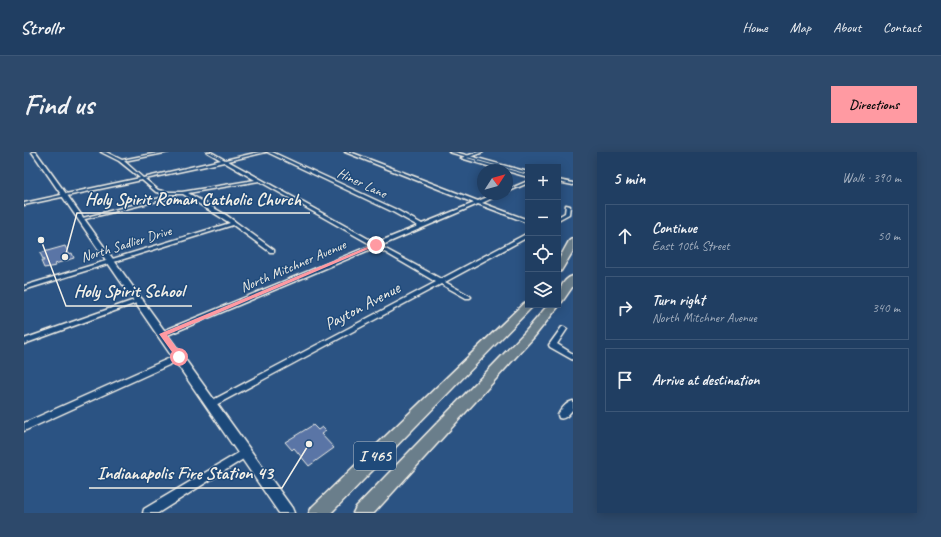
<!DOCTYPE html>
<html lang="en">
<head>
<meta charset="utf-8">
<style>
  :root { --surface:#203e62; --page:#2d496b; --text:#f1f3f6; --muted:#a2aebe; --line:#3d5777; --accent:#ff9aa2 }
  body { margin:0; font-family:Caveat,sans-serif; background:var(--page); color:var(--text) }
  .controls { position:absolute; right:12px; top:12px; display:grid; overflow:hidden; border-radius:0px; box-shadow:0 2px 10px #0003 }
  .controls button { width:36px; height:36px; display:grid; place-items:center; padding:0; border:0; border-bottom:1px solid var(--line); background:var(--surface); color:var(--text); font:20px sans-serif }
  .compass { position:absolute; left:453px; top:12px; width:36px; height:36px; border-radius:50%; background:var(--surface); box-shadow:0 2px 10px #0003; rotate:54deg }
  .stop { position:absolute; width:12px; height:12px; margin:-9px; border:3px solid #ff9aa2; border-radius:50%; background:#fff }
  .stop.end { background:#ff9aa2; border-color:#fff; box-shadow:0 1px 4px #0008 }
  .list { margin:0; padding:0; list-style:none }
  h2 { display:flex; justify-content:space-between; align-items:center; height:52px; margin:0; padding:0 16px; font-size:17px }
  h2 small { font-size:13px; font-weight:400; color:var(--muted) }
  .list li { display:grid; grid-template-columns:26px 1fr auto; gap:12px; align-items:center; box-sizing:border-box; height:64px; margin:0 8px 8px; padding:0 8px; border:1px solid var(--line); border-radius:0px }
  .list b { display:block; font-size:15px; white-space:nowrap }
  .list p { margin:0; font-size:13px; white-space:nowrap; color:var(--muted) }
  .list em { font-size:13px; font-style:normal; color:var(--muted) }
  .icon { flex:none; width:22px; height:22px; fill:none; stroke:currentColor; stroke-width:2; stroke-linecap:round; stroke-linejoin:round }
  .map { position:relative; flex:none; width:549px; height:361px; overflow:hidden; border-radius:0px }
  header { display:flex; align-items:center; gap:24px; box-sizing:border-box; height:56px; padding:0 20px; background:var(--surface); border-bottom:1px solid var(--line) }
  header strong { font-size:19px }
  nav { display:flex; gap:22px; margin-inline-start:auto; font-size:14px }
  .intro { display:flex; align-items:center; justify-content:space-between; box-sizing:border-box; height:96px; padding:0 24px }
  h1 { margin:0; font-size:28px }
  .button { padding:10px 18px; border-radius:0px; background:var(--accent); color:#111; font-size:14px; font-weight:700 }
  main { display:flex; gap:24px; padding:0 24px }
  aside { flex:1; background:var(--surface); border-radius:0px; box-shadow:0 2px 10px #0003 }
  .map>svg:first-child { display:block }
</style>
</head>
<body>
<header>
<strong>Strollr</strong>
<nav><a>Home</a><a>Map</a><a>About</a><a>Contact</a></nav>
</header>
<div class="intro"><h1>Find us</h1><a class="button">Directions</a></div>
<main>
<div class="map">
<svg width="549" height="361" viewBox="0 0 549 361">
  <rect width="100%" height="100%" fill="#2b5383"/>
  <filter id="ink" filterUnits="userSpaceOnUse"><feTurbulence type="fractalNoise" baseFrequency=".025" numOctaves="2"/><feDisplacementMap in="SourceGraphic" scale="8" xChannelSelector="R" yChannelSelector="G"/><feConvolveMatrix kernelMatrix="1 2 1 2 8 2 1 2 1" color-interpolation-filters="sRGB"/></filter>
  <g filter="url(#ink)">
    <path fill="#5a75a6" stroke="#f4f1e8" d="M 41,94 L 45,102 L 48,101 L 50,106 L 31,112 L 32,114 L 20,116 L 17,109 L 20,109 L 16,101 Z
      M 289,273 L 294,278 L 298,275 L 302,279 L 297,282 L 310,296 L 285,314 L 270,296 L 268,298 L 261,290 Z"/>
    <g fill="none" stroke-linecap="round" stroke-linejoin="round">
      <g stroke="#f4f1e8" stroke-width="3">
        <path id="minor" d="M 77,0 L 82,0 L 98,8 L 138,0 L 145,0 L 100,9 L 119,26 L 197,8 L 183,0 L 187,0 L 201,8 L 235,0 L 242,0 L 204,9 L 352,91 L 394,74 L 367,59 L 243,0 L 248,0 L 371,57 L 398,72 L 450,51 L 321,0 L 326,0 L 454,49 L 471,42 L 477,42 L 458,51 L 504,68 L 504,71 L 454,52 L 356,94 L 417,127 L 502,82 L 504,81 L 504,85 L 421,130 L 446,144 L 447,145 L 446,146 L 442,146 L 417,132 L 188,255 L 185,254 L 184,252 L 185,250 L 412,130 L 352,95 L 141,184 L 137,184 L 135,182 L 137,180 L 348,93 L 235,29 L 164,41 L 202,63 L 250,98 L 250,100 L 246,100 L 209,73 L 0,138 L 0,134 L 206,71 L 159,42 L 143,42 L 132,40 L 118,28 L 0,53 L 0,51 L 116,26 L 95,9 ZM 200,10 L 231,28 L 158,40 L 143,40 L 134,38 L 121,27 Z
          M 454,0 L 459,0 L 443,6 L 504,23 L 504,25 L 483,19 L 483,18 L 477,18 L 437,6 Z
          M 504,29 L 504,31 L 483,40 L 483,38 Z
          M 148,43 L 150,44 L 149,45 L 57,68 L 55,67 Z
          M 542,53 L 546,54 L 545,62 L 534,68 L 534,65 L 541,61 Z
          M 116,146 L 118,147 L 119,148 L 118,149 L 0,192 L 0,187 Z
          M 538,175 L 540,175 L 543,177 L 533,192 L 549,202 L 549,208 L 526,195 L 525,193 Z
          M 155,202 L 158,203 L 159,205 L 158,207 L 0,279 L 0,271 Z
          M 549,249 L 549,257 C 545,262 541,268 535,266 L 534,263 C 536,258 543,250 549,249 Z
          M 221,297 L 224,298 L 226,301 L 224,304 L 134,361 L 119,361 L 120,357 Z"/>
      </g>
      <g stroke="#f4f1e8" stroke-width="3">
        <path id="tertiary" d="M 425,0 L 431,0 L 504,20 L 504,22 Z
          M 534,28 L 549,31 L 549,33 L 534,30 Z"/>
      </g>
      <g stroke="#f4f1e8" stroke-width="3">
        <path id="secondary" d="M 8,0 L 12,0 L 268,356 L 270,361 L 255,361 Z"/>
      </g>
      <g stroke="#f4f1e8" stroke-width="3">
        <path id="motorway" d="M 549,86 L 549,99 L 537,119 L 534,120 L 534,109 L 545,89 Z
          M 549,124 L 549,134 L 538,150 L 534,151 L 536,153 L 534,155 L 510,185 L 350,361 L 329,361 L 332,355 L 502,179 L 524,153 L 534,153 C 534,143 537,127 549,124 Z
          M 504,150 L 504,153 L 510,153 L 508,155 L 307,361 L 285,361 L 288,355 L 500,151 Z"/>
      </g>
      <use href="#minor" fill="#1f4a7a" fill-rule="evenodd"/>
      <use href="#tertiary" fill="#1f4a7a" fill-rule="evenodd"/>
      <use href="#secondary" fill="#1f4a7a" fill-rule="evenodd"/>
      <use href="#motorway" fill="#6b7e8b" fill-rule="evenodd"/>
    </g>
  </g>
  <path fill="#ff9aa2" d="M 350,92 L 354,93 L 143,183 L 158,203 L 158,207 L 153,207 L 135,182 Z"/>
  <g text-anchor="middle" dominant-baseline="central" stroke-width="3" stroke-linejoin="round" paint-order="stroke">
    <g font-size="14" fill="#f4f1e8" stroke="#1f4a7a">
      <text transform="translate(338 31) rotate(25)">Hiner Lane</text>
      <text transform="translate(102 92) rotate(-17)">North Sadlier Drive</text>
      <text transform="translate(269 114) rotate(-23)">North Mitchner Avenue</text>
    </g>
    <rect fill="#1f4a7a" stroke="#b4bfc7" stroke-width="1" x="330" y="290" width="42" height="28" rx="3"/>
    <g font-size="16" font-weight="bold" fill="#f4f1e8">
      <text x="351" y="304">I 465</text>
    </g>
    <g font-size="17" fill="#f4f1e8" stroke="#1f4a7a">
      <text transform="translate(338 154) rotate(-28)">Payton Avenue</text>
    </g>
  </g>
  <path fill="none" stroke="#f4f1e8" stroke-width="1.5" d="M41 105L53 61H286M17 88L42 154H168M285 292L258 336H65"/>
  <g fill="#f4f1e8" stroke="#1f4a7a" stroke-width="1.5">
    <circle cx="41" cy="105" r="4"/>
    <circle cx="17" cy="88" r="4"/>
    <circle cx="285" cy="292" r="4"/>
  </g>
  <g font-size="18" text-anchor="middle" font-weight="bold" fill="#f4f1e8" stroke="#1f4a7a" stroke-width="3" stroke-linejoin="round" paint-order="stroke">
    <text x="169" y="53">Holy Spirit Roman Catholic Church</text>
    <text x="105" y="145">Holy Spirit School</text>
    <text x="161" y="327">Indianapolis Fire Station 43</text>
  </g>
</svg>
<div class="controls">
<button>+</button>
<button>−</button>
<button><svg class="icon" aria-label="locate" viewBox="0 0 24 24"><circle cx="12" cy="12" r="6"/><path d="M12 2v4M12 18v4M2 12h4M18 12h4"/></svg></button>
<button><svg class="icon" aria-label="layers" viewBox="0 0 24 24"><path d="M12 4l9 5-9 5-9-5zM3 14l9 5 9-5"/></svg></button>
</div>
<svg class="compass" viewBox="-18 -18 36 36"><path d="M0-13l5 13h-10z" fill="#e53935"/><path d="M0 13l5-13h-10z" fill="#a2aebe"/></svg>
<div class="stop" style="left:155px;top:205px"></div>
<div class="stop end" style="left:352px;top:93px"></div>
</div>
<aside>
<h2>5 min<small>Walk · 390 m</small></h2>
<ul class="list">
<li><svg class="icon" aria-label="ahead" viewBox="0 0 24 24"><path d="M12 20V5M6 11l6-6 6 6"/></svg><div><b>Continue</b><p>East 10th Street</p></div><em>50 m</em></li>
<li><svg class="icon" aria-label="right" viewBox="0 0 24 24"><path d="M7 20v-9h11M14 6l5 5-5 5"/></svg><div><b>Turn right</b><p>North Mitchner Avenue</p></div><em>340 m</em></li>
<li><svg class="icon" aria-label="arrive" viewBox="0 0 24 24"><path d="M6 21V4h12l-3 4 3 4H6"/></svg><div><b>Arrive at destination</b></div></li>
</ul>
</aside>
</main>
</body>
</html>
